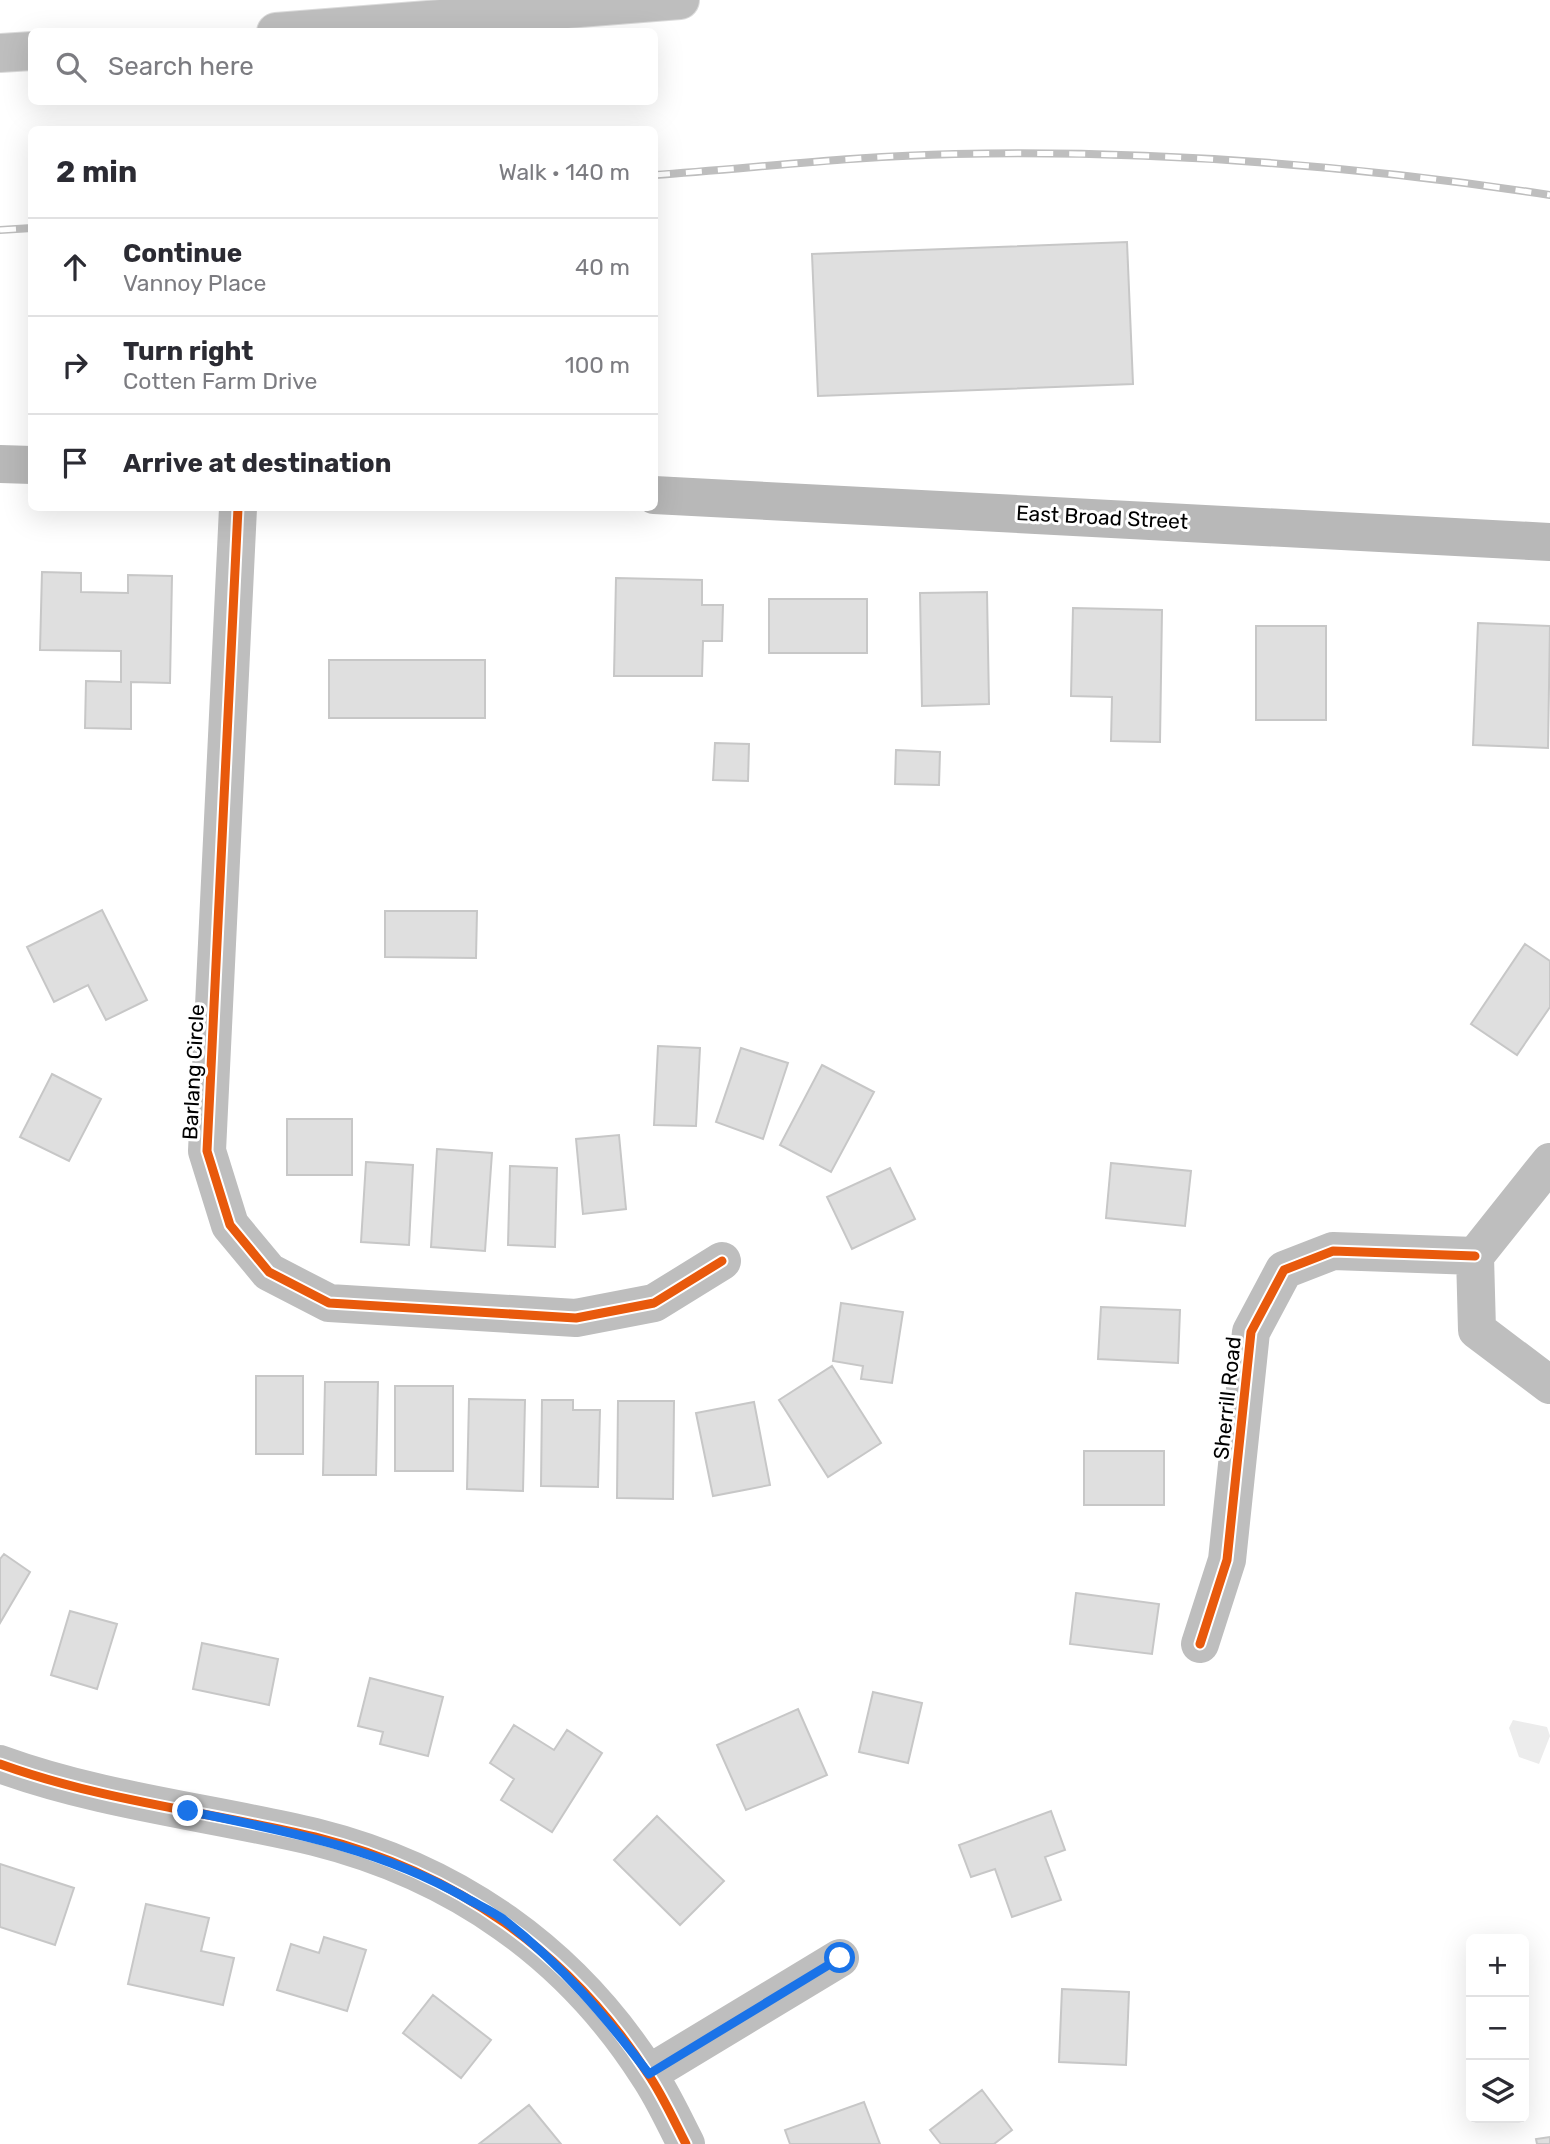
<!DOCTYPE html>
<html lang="en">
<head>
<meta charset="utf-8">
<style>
  :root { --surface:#fff; --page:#f7f7f7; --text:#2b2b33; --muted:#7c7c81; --line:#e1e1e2 }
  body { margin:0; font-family:Rubik,sans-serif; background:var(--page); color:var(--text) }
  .controls { position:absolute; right:21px; bottom:21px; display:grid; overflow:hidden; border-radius:10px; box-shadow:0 7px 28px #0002 }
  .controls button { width:63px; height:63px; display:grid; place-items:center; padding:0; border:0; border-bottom:2px solid var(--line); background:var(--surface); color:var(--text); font:35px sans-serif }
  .stop { position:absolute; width:21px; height:21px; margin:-16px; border:5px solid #1a73e8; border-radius:50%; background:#fff }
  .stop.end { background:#1a73e8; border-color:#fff; box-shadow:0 2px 7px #0008 }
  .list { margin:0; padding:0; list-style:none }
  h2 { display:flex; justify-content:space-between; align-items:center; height:91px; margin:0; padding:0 28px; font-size:30px }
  h2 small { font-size:23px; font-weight:400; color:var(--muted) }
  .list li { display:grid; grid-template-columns:46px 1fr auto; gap:21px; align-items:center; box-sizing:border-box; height:98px; padding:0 28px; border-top:2px solid var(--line) }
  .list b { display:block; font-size:26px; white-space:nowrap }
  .list p { margin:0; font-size:23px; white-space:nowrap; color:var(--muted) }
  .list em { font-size:23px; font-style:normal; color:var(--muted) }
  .icon { flex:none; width:38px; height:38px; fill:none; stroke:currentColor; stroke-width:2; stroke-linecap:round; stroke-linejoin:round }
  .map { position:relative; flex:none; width:1550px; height:2144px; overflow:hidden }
  .search { position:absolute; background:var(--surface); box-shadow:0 7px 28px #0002; left:28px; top:28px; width:630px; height:77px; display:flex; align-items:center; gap:18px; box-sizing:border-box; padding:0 24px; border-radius:10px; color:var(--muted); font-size:26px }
  .panel { position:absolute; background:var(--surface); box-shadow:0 7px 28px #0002; left:28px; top:126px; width:630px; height:385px; border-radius:10px }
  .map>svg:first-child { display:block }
</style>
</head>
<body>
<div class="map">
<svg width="1550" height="2144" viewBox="0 0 1550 2144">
  <rect width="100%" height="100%" fill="#fff"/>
  <path fill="#ececec" d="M 1513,1720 L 1547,1727 L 1550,1736 L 1539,1764 L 1519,1757 L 1509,1728 Z"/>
  <path fill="#dfdfdf" stroke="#c7c7c7" stroke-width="2" d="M 1127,242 L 1133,384 L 818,396 L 812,254 Z
    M 42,572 L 81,573 L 81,592 L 128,593 L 128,575 L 172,576 L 170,683 L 131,682 L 131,729 L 85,728 L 86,681 L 121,682 L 121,651 L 40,650 Z
    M 616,578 L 702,580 L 702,605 L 723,605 L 722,641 L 703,641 L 702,676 L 614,676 Z
    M 987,592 L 989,704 L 922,706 L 920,593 Z
    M 769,599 L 867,599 L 867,653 L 769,653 Z
    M 1073,608 L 1162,610 L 1160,742 L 1111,741 L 1112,697 L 1071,696 Z
    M 1478,623 L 1550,626 L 1548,748 L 1473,745 Z
    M 1256,626 L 1326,626 L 1326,720 L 1256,720 Z
    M 329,660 L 485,660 L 485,718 L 329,718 Z
    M 715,743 L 749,744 L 748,781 L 713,780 Z
    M 896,750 L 940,752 L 939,785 L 895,784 Z
    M 102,910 L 147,1000 L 106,1020 L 88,985 L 54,1002 L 27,947 Z
    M 385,911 L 477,911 L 476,958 L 385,957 Z
    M 1525,944 L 1550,961 L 1550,1007 L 1517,1055 L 1471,1024 Z
    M 658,1046 L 700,1048 L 696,1126 L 654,1125 Z
    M 741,1048 L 788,1063 L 763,1139 L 716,1122 Z
    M 822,1065 L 874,1092 L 831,1172 L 780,1145 Z
    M 52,1074 L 101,1099 L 69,1161 L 20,1137 Z
    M 287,1119 L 352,1119 L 352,1175 L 287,1175 Z
    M 619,1135 L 626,1209 L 583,1214 L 576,1139 Z
    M 437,1149 L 492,1153 L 485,1251 L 431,1247 Z
    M 366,1162 L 413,1165 L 409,1245 L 361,1242 Z
    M 1111,1163 L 1191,1171 L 1185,1226 L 1106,1218 Z
    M 510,1166 L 557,1168 L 555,1247 L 508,1245 Z
    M 890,1168 L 915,1219 L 852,1249 L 827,1197 Z
    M 841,1303 L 903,1312 L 892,1383 L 861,1379 L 863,1366 L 833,1361 Z
    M 1101,1307 L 1180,1310 L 1178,1363 L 1098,1359 Z
    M 832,1366 L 881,1443 L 828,1477 L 779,1400 Z
    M 256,1376 L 303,1376 L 303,1454 L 256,1454 Z
    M 325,1382 L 378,1382 L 376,1475 L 323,1475 Z
    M 395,1386 L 453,1386 L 453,1471 L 395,1471 Z
    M 469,1399 L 525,1400 L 523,1491 L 467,1489 Z
    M 542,1400 L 573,1400 L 573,1410 L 600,1410 L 598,1487 L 541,1486 Z
    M 618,1401 L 674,1401 L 673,1499 L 617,1498 Z
    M 754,1402 L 770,1485 L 713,1496 L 696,1413 Z
    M 1084,1451 L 1164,1451 L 1164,1505 L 1084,1505 Z
    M 4,1554 L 30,1572 L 0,1623 L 0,1559 Z
    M 1076,1593 L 1159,1604 L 1152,1654 L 1070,1644 Z
    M 70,1611 L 117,1624 L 97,1689 L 51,1675 Z
    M 202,1643 L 278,1659 L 269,1705 L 193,1689 Z
    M 370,1678 L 443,1697 L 428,1756 L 380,1744 L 383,1732 L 358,1726 Z
    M 873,1692 L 922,1703 L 908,1763 L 859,1752 Z
    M 798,1709 L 827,1775 L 746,1810 L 717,1745 Z
    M 514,1725 L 554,1750 L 567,1730 L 602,1753 L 552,1832 L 501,1800 L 514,1779 L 490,1763 Z
    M 1051,1811 L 1065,1850 L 1045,1857 L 1061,1900 L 1012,1917 L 995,1869 L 971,1877 L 959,1845 Z
    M 657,1816 L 724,1881 L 680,1925 L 614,1860 Z
    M 0,1864 L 74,1888 L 55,1945 L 0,1927 Z
    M 146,1904 L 209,1918 L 201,1951 L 234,1958 L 223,2005 L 128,1984 Z
    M 324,1937 L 366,1950 L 347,2011 L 277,1990 L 291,1944 L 319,1953 Z
    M 1062,1989 L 1129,1992 L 1126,2065 L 1059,2062 Z
    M 433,1995 L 491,2040 L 461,2078 L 403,2033 Z
    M 982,2090 L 1012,2130 L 994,2144 L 941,2144 L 930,2130 Z
    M 864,2102 L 880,2144 L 790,2144 L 785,2130 Z
    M 529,2105 L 561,2144 L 479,2144 Z
    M 1550,2137 L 1550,2144 L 1537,2144 L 1536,2139 Z"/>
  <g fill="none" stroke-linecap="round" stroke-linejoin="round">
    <g stroke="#dbdbdb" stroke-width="40">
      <path id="primary" d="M 276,32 L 680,0
        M 0,53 L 32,51"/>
    </g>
    <path stroke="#bebebe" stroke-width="38" d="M 238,508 L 207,1151 L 230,1225 L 269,1272 L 329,1303 L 576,1318 L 654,1303 L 722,1261
      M 1475,1256 L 1477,1330 L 1550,1385
      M 1475,1256 L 1550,1162
      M 1200,1644 L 1227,1560 L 1251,1332 L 1284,1270 L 1333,1251 L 1475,1256
      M 0,1764 C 102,1801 210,1812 315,1837 C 455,1872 570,1952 648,2074 C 663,2096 674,2121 686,2144
      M 648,2074 L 840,1958"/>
    <path stroke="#b8b8b8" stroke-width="38" d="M 0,464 L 32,465
      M 654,495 L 1550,542"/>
    <use href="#primary" stroke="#bebebe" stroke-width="38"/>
    <g stroke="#bebebe" stroke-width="8">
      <path id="rail" d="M 654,175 C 754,168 855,156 955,154 C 1154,150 1353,165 1550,195
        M 0,230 L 32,228"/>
    </g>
    <use href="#rail" stroke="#fff" stroke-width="5" stroke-dasharray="16" stroke-linecap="butt"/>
    <g stroke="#fff" stroke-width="13">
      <path id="cycleway" d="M 238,508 L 207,1151 L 230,1225 L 269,1272 L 329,1303 L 576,1318 L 654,1303 L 722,1261
        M 1200,1644 L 1227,1560 L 1251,1332 L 1284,1270 L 1333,1251 L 1475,1256
        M 0,1764 C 102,1801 210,1812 315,1837 C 455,1872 570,1952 648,2074 C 663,2096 674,2121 686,2144"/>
    </g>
    <use href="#cycleway" stroke="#e8590c" stroke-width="9"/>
  </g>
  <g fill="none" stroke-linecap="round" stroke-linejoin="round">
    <path stroke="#1a73e8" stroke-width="9" d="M 188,1811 C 285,1831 379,1848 466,1898 C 478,1905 492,1911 503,1919 C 560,1963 606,2017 649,2074 L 840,1958"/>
  </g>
  <g text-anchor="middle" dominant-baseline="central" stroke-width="6" stroke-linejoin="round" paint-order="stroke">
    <g font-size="21" fill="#000" stroke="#fff">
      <text transform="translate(1102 517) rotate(3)">East Broad Street</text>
      <text transform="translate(193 1072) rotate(-87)">Barlang Circle</text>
      <text transform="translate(1227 1398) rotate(-84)">Sherrill Road</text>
    </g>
  </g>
</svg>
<div class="controls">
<button>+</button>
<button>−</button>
<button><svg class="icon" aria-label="layers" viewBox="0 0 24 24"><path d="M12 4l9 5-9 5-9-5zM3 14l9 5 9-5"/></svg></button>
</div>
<div class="stop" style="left:840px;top:1958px"></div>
<div class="stop end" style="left:188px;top:1811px"></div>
<div class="search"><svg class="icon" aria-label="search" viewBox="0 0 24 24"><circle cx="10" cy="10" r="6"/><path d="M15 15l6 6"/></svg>Search here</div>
<section class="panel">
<h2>2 min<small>Walk · 140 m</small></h2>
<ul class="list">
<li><svg class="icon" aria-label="ahead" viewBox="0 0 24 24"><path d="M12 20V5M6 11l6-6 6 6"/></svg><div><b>Continue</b><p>Vannoy Place</p></div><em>40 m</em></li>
<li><svg class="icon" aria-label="right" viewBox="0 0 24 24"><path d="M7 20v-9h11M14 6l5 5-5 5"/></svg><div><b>Turn right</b><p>Cotten Farm Drive</p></div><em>100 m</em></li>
<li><svg class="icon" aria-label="arrive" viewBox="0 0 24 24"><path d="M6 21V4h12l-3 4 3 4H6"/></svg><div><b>Arrive at destination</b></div></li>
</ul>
</section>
</div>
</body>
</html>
